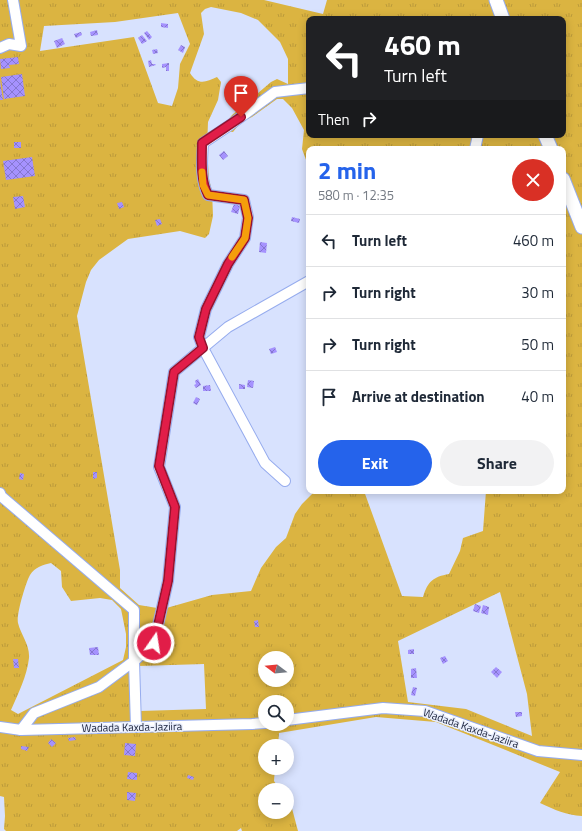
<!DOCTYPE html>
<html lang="en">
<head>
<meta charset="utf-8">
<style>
  :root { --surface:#fff; --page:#f2f2f3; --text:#1f2937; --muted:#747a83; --line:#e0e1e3; --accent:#2563eb }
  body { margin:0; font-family:"Titillium Web",sans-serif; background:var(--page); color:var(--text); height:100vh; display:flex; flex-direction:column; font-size:15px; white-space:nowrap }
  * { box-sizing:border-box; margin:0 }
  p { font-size:13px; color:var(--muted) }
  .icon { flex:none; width:22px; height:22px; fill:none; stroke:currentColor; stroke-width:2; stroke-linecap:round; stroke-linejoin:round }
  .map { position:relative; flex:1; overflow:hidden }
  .details { position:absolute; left:306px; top:146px; width:260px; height:348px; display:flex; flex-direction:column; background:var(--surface); border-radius:8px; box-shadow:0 2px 10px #0003 }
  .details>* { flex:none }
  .banner { position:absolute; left:306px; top:16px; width:260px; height:122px; border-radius:8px; box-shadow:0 2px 10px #0003; background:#202124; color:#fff; overflow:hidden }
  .needle { width:26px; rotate:286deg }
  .fabs { position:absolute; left:258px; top:651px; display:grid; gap:8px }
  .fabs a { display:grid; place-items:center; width:36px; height:36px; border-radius:50%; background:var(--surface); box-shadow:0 2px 10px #0003; font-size:20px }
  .pin { position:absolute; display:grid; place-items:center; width:34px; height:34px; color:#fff; margin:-41px -17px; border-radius:50% 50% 50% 0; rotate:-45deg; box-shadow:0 0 4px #0007 }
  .pin .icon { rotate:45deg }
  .me { position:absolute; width:44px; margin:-22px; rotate:13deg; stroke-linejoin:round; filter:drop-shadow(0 0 3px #0008) }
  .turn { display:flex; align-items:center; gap:14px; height:84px; padding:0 12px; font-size:18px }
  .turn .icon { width:52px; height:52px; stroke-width:2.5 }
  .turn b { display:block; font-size:28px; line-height:34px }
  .then { display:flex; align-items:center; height:38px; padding:0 12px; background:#0003; gap:8px; font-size:15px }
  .round { display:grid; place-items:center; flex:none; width:42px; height:42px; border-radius:21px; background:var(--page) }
  .head { display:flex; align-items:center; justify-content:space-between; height:68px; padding:0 12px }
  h1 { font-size:24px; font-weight:700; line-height:30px; color:var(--accent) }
  .cta { display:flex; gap:8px; margin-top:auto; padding:8px 12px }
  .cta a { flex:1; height:46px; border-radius:24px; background:var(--accent); color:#fff; font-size:16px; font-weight:700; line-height:46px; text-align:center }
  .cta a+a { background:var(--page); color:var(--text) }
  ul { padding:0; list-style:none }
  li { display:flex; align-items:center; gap:12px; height:52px; padding:0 12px; border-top:1px solid var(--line) }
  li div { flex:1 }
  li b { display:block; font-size:15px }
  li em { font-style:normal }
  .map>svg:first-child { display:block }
  .grass { fill:url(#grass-tufts); fill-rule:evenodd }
  .building { fill:url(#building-cross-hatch) }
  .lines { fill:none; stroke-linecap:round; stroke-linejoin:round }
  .minor-casing { stroke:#96acee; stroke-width:12 }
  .major-casing { stroke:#96acee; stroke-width:15 }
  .minor { stroke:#fff; stroke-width:10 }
  .major { stroke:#fff; stroke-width:13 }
  .route-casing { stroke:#92132f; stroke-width:10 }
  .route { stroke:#e11d48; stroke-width:7 }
  .slow { stroke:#f59e0b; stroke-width:7 }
  .labels { text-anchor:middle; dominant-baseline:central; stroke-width:3; stroke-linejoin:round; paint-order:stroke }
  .street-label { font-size:11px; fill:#171f38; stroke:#ebf0fe }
</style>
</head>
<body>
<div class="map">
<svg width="582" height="831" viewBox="0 0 582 831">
  <defs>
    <pattern id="grass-tufts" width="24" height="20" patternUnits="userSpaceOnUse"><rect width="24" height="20" fill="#dbb441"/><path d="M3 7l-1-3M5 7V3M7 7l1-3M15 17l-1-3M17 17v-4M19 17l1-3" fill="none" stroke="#bb9a3a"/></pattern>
    <pattern id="building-cross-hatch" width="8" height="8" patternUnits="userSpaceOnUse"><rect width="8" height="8" fill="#a592fe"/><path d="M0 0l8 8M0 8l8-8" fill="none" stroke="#8577cf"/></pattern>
  </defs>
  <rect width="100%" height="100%" fill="#d8e2fe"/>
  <path class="grass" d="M0,0H264L323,14L327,0H582V816C566,815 555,810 540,803L560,772L436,722L376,717L279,733L278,746H265V768H275L274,781L280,790H265V812H287V798L290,801L298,831H242L241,828L237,831H6L4,829L5,816L4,797L0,796ZM211,7L241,13L258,20L280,42L288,59V84L277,79L271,82L232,115L224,125L223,131L233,132L241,122L252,117L277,99H283L292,108L304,130L302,149L309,168V149H563V491H486L483,531L463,538L460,551L449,574C433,577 428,581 423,597L402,596L364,491H315L302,504L295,514L286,538L276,547L261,568L251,591L212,595L163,609L139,605L120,588V570L77,316L86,282L91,270L99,260L128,239L180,231L205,238L209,234L213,216L212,191L209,179L207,148L208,122L218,100L221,82L217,77C206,82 198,86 190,73L204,34L201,13L205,9ZM178,13L190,44L180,64L178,88L172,106L158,103L134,37L40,51L44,26L115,22ZM309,19H563V135H309ZM51,563L61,571L62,587L71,601L100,598L112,600L121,609L126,634V647L123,660L18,714L11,710C18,694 27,676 29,658C30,645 21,635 18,623C16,615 26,582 30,575C35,567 43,565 51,563ZM500,592L527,694L532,736L466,709L408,702L398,641ZM265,658H287V680H265ZM204,664L206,709L140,711L139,666ZM265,702H287V724H265Z"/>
  <g class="building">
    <path d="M161,23L168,24V28L161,27Z"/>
    <path d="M97,30L98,35L91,36L90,32Z"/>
    <path d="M147,31L152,37L149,40L144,33Z"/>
    <path d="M81,32L82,35L76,38L74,34Z"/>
    <path d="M142,35L147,41L142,44L138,38Z"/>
    <path d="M62,38L65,44L57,48L54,41Z"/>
    <path d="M181,45L185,47L183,53L178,50Z"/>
    <path d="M157,49L158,53L153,54L152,50Z"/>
    <path d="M18,57L19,64L9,65L10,68L1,69L0,59Z"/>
    <path d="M151,60L152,64H155L156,65L149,67L148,61Z"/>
    <path d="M169,63V71H166V67L162,68V64Z"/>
    <path d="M22,74L25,96L4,99L1,77Z"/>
    <path d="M0,81L3,100H0Z"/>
    <rect x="14" y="142" width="7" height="6"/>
    <path d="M224,151L228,156L223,160L219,155Z"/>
    <path d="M32,157L35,176L6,180L3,161Z"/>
    <path d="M23,196L25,207L15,209L13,197Z"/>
    <path d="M122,202L124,207L119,209L117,203Z"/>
    <path d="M234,204L240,206L238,214L231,212Z"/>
    <path d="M292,217L300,219L299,223L291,221Z"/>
    <path d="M160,219L162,224L157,226L155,220Z"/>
    <path d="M260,242L267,243L266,253L259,252Z"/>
    <path d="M275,347L277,352L271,354L269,349Z"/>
    <path d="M198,379L201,385L196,388L194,385L196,384L195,381Z"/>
    <path d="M248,380L254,381L253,388L247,387Z"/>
    <path d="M239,384L245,385V389H239Z"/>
    <path d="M210,385L211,391H203V386Z"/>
    <path d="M196,397L200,399L197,405L193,403Z"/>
    <path d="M93,472H97V478L93,479Z"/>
    <path d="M20,473L24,474L23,480L19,479Z"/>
    <path d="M475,604L481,606L479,613L473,611Z"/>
    <path d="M483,605L489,607L488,615L481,613Z"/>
    <path d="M258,620L259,627H255L254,621Z"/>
    <path d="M98,647L99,655H90L89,648Z"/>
    <path d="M414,649V654H408V650Z"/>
    <path d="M445,656L448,661L443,664L440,658Z"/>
    <path d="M13,659H18L19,668H14Z"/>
    <path d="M496,667L502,672L497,678L491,672Z"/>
    <path d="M416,668L417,678H411V669Z"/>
    <path d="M413,687L417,688L415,696L411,695Z"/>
    <path d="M515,712H522V716L516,717Z"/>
    <path d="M75,737L76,740L69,741L68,738Z"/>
    <path d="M51,739L56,743L52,747L48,743Z"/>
    <path d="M125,743L136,744L135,756L124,755Z"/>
    <path d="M21,746L29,747L27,751L21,749Z"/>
    <path d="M128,772L137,773V780L127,779Z"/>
    <path d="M188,775L194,777L193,780L187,778Z"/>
    <path d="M127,792L136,793L135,801L127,800Z"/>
  </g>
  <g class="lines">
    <g class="minor-casing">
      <g id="minor">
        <path d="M0,48L9,44L21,46L13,0"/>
        <path d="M475,149L478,135"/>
        <path d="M285,481L265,463L203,348L199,337L206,309L228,264L245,238L248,217L244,200L208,195C200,179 202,161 203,143L230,125L275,92L309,88"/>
        <path d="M0,493L1,496L134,610V661L136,727"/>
        <path d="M287,720L383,708L425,711L538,751L582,755"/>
        <path d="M0,727L21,730L252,724L265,723"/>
        <path d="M21,730L34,713L99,687L134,661L154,643L168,581L175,507L159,467L174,372L228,327L309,281"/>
      </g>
    </g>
    <g class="major-casing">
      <g id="major">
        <path d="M496,0L503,19"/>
        <path d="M545,135L551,149"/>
        <path d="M563,179L582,227"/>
      </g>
    </g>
    <use href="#minor" class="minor"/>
    <use href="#major" class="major"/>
  </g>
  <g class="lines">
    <g class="route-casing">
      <path id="route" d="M154,643L168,581L175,507L159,466L174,372L203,348L199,337L206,309L228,264L245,238L248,218L244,200L208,195C200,179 202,161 202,143L241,117"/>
    </g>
    <use href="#route" class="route"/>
    <path class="slow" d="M202,172L203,185L208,195L244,200L248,218L245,238L232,257"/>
  </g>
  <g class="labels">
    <g class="street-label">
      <text transform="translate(132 727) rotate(-1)">Wadada Kaxda-Jaziira</text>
      <text transform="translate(471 728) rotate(19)">Wadada Kaxda-Jaziira</text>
    </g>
  </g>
</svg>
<div class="fabs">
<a><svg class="needle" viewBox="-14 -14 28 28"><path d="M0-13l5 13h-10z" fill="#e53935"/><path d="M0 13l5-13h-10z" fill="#747a83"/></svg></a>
<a><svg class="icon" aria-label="search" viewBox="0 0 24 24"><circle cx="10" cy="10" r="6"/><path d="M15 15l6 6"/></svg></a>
<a>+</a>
<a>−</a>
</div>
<div class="pin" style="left:241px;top:117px;background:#d93025"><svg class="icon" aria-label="arrive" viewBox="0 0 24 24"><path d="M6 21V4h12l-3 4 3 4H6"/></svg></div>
<svg class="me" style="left:154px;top:643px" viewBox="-20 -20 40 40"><circle r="17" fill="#e11d48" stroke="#fff" stroke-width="3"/><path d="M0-11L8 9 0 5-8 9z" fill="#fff"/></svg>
<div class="banner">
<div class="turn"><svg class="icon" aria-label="left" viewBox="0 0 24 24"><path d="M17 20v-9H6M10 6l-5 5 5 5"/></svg><div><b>460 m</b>Turn left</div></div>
<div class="then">Then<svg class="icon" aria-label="right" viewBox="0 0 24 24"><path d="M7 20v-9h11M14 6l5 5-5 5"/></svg></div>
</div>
<section class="details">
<div class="head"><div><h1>2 min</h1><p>580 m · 12:35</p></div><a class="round" style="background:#d93025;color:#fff"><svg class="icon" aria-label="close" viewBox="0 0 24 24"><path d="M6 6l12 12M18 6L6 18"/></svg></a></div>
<ul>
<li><svg class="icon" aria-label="left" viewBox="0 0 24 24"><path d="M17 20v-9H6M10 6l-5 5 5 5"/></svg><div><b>Turn left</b></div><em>460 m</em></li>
<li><svg class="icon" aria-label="right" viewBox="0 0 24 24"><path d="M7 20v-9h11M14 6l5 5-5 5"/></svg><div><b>Turn right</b></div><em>30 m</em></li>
<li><svg class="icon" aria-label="right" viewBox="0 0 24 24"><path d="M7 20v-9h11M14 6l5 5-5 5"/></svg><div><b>Turn right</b></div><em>50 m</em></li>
<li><svg class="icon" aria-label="arrive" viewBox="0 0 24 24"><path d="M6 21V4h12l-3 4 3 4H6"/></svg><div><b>Arrive at destination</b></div><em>40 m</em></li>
</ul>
<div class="cta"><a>Exit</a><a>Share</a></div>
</section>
</div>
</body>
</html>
